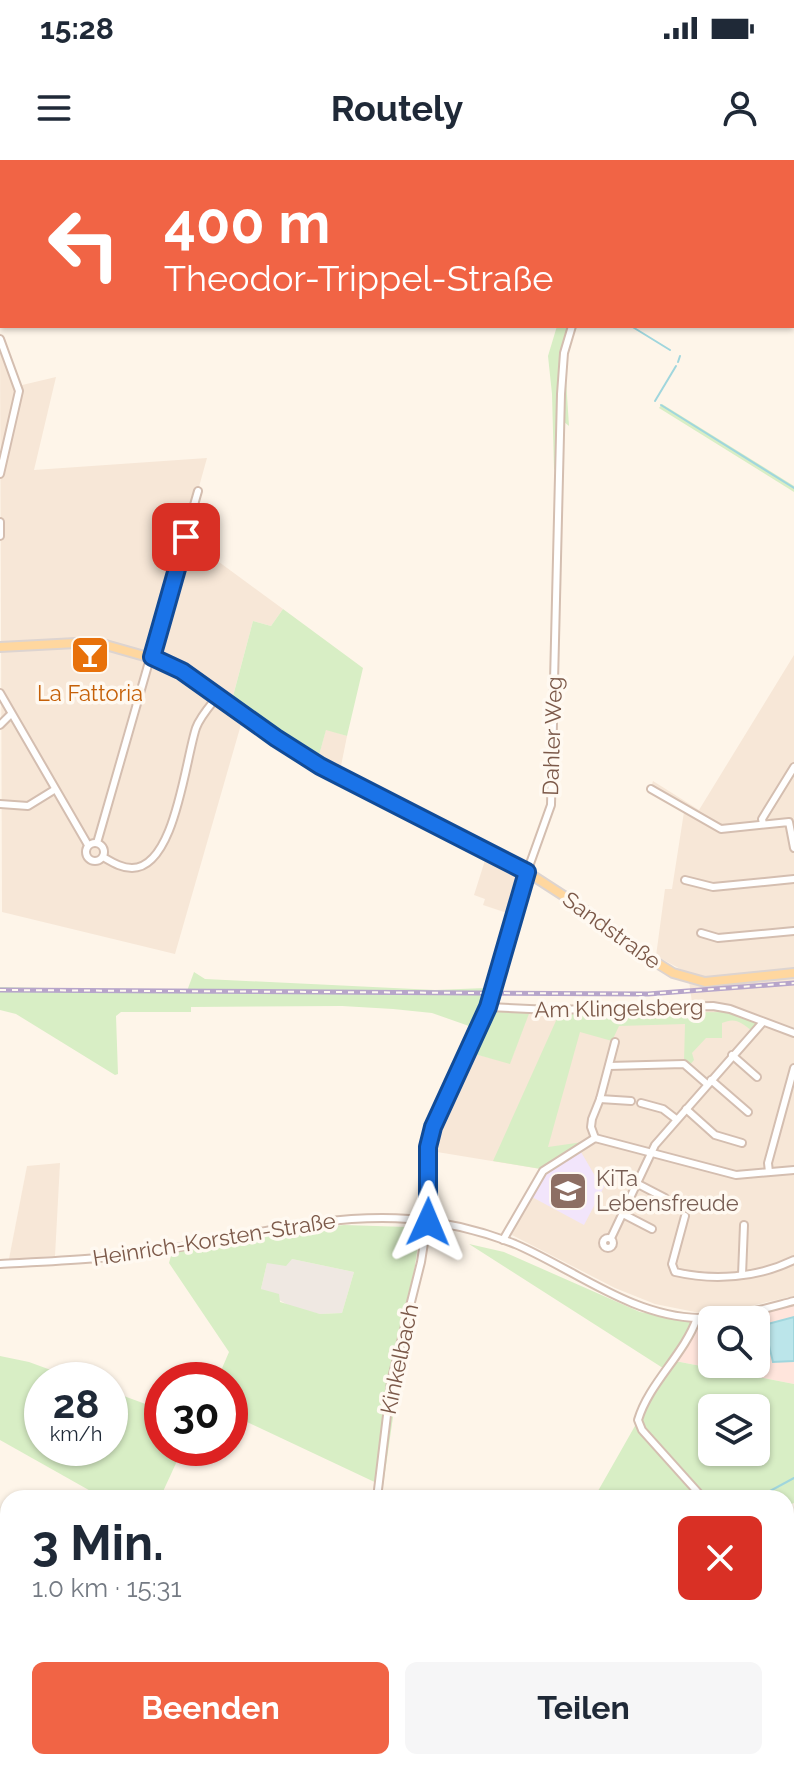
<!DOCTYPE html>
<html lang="de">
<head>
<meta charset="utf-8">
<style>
  :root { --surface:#fff; --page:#f6f6f7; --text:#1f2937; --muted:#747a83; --accent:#f16445 }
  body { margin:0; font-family:Raleway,sans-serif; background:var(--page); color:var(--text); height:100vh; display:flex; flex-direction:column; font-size:30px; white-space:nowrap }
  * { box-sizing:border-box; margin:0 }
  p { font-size:26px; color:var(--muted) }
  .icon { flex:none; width:44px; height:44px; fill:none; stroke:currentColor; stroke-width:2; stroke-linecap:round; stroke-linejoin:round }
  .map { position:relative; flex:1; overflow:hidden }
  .details { position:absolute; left:0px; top:1330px; width:794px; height:280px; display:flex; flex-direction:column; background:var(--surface); border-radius:24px 24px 0 0; box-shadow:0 2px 6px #0004 }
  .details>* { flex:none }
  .banner { position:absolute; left:0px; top:0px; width:794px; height:168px; box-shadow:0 2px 6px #0004; background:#f16445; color:#fff; overflow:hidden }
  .fabs { position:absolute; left:698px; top:1146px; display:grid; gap:16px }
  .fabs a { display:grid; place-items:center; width:72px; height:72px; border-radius:12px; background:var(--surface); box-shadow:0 2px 6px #0004; font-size:40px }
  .speed { position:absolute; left:24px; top:1202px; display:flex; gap:16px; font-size:40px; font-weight:700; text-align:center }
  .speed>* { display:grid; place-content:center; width:104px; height:104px; border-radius:50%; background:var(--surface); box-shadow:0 2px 6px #0004; line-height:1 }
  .speed small { font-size:20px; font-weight:400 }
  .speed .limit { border:12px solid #d22; background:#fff; color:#111 }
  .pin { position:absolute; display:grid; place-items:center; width:68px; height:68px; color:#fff; margin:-34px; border-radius:16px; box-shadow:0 4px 12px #0006 }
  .me { position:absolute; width:88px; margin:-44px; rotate:1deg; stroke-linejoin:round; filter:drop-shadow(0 0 6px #0008) }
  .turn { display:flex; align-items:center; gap:28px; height:168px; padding:0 32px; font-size:36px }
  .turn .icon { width:104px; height:104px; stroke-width:2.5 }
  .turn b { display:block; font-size:56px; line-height:68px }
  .round { display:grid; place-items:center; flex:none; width:84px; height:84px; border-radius:12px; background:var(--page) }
  .headline { display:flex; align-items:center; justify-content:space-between; height:136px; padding:0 32px }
  h1 { font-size:48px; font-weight:700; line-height:60px }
  .primary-button { display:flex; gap:16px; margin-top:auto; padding:16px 32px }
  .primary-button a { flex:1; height:92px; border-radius:12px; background:var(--accent); color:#fff; font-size:32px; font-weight:700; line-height:92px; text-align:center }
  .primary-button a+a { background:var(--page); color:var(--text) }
  .status { display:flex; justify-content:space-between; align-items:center; height:56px; padding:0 40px; background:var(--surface); direction:ltr }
  .status svg { height:22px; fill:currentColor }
  header { display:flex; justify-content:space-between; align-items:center; height:104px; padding:0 32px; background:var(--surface); font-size:36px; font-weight:700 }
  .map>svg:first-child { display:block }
  .residential { fill:#f7e7d7 }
  .commercial { fill:#ffe5dc }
  .industrial { fill:#efe8e2 }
  .education { fill:#f2e5fb }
  .green { fill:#d8eec5; fill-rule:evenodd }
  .water { fill:#bbe5ea; stroke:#a0d6dd; stroke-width:2 }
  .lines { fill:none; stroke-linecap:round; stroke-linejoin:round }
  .stream { stroke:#a0d6dd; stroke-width:2 }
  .river { stroke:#bbe5ea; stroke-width:11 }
  .minor-casing { stroke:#d4beb0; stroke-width:10 }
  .major-casing { stroke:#ddd4d0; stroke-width:12 }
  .minor { stroke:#fff; stroke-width:6 }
  .major { stroke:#ffd79f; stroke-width:8 }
  .rail-casing { stroke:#b7a5ca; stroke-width:5 }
  .rail { stroke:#fff9f1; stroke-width:2; stroke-dasharray:6; stroke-linecap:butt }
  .route-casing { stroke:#114b97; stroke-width:20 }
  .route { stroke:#1a73e8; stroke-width:14 }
  .labels { text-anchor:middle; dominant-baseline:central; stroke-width:7; stroke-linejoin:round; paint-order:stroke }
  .food-label { font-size:22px; fill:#c56008; stroke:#fff9f1 }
  .street-label { font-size:22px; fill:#7c5949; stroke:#fff9f1 }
  .education-label { font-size:22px; fill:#785e54; stroke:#fff9f1; text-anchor:start }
</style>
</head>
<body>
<div class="status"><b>15:28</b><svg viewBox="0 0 49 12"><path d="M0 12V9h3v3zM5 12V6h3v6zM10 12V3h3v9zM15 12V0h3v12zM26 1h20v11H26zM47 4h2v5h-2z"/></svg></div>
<header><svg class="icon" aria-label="menu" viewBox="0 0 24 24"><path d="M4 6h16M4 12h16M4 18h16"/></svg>Routely<svg class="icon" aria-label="person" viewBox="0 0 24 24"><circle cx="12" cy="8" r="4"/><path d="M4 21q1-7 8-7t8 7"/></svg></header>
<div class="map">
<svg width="794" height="1610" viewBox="0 0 794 1610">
  <rect width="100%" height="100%" fill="#fef5e9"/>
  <g class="residential">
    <path d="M0,173L18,226L56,217L34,310L207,298L185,377L283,449L271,466L253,461L229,551L242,561L175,794L2,752Z"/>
    <path d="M794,495V1136L720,1153H700L655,1144L615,1128L512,1075V1068L545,1014L541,1009L431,991L436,968L471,893L510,903L531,846L692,843L688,813L656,796L665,729H672L684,652L650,631L653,621L699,650Z"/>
    <path d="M326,569L347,576L340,611L318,599Z"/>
    <path d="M487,694L523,713L510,754L483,745L485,739L474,735Z"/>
    <path d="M60,1003L55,1096L9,1099L27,1006Z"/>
    <path d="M151,1602H429L425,1610H147Z"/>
  </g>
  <path class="commercial" d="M794,1145V1224L675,1201L700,1162L712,1161V1204H756V1160H718Z"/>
  <path class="industrial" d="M292,1099L354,1112L342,1153L320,1154L291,1147L261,1129L267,1103Z"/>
  <path class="education" d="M581,992L598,1021L605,1025L584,1065L532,1037L546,1014Z"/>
  <g class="green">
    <path d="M557,166H575L565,205L569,266L563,261L561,313L554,309L552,234L548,196Z"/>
    <path d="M662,244L794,326V332L659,248Z"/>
    <path d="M283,449L363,508L347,576L326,570L318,599L232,540L253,461L271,466Z"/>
    <path d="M194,812L205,819L435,830L486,828L485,847L475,865L469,866L432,853L393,849L342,846L191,847V852H121L116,856L118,914L115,915L16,854L0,850V827L187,831Z"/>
    <path d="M488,851H530L510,904L471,893Z"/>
    <path d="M726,852L758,863L752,871C741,862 735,857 722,863V878H706L692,893L694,900L689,906L684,902L685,864L619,866L612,881L580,872L548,987L583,982L541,1009L493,1001L559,854Z"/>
    <path d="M344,1065L407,1067L413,1070L418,1085L383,1326L230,1254V1220H217L229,1192L169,1103L172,1092L260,1074ZM292,1099L354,1112L342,1153L320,1154L280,1142L279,1134L261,1129L267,1103L286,1106Z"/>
    <path d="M469,1084L504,1092L640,1152L698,1162L666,1210Z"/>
    <path d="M0,1196L29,1202L78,1220H42V1288H110V1231L162,1250V1288H183L160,1338H103L0,1280Z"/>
    <path d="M675,1201L794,1224V1343L786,1346V1338H594L652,1236ZM712,1248H756V1292H712Z"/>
    <path d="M794,1379V1610H599L606,1602H786V1388Z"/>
    <path d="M436,1602H553L545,1610H431Z"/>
  </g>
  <path class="water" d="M794,1157V1201L773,1202L764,1165Z"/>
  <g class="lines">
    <g class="stream">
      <path d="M445,0L448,2"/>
      <path d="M25,2L26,0"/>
      <path d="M631,166L670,190"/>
      <path d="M678,202L680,196"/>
      <path d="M655,241L676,206"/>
      <path d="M661,245L794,328"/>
      <path d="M765,1338L770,1331L794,1318"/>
      <path d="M786,1420L794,1411"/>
      <path d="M791,1435L794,1438"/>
      <path d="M786,1446L794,1455"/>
      <path d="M786,1584L794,1577"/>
      <path d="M424,1610L429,1602"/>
      <path d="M519,1610L527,1602"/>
      <path d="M759,1610L767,1602"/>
    </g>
    <g class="river">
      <path d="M786,1440L794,1431"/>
      <path d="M627,1610L634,1602"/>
    </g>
    <g class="minor-casing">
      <g id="minor">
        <path d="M455,0L457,2"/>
        <path d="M29,2L30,0"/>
        <path d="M0,57H2"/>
        <path d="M0,76L2,72"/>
        <path d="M0,179L19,231L0,314"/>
        <path d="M0,362V376"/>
        <path d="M0,533L88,685"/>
        <path d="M0,565L10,555"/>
        <path d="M651,629L721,669L789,662L794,688"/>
        <path d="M0,644L28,646L54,630"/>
        <path d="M763,664L762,659L794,607"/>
        <circle cx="95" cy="692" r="9"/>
        <path d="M97,683L198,331"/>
        <path d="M103,697C112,702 121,708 132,708C175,708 185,601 196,568C200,557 209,547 217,537"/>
        <path d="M685,720L713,727L794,719"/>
        <path d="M701,773L718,778L794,771"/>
        <path d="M488,847L551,850L713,846L730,849L794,873"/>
        <path d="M732,895L757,917"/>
        <path d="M609,906L684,904L707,924"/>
        <path d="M711,920L748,952"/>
        <path d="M600,939L631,941"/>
        <path d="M641,943L663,949L676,959"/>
        <path d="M686,949L715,975L742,983"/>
        <path d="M595,978L591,967L592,959L600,939L615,882"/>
        <path d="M769,1012L768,1003L794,908"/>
        <path d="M638,1024L665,1038"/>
        <path d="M623,1054L652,1069"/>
        <path d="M685,1056L672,1104L675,1112C714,1121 757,1118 794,1100"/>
        <path d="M611,1078L655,985L763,862"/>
        <circle cx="608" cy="1083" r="5"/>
        <path d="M503,1080L543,1011L595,978L736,1015L794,1010"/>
        <path d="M0,1104C55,1101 109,1099 163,1090C245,1077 325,1053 409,1059C444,1062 482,1071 515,1084C574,1109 632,1157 699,1158C731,1159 763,1149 794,1141"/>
        <path d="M742,1115L744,1065"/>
        <path d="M697,1158C684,1195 649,1223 638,1260L642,1270L703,1338"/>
        <path d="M377,1338L391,1222L421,1102L426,1070L428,987L433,967L488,847L527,712L551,645L561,234L564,193L572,166"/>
        <path d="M210,1610L213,1602"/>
        <path d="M338,1610L340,1602"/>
      </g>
    </g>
    <g class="major-casing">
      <path id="major" d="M0,487L95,482L169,503L320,606L527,712L578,745L633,788L673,813L705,822L794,813"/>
    </g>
    <use href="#minor" class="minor"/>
    <use href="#major" class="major"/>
    <g class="rail-casing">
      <path id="rail" d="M0,830L648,834L794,823"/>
    </g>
    <use href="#rail" class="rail"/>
  </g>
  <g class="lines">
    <g class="route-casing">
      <path id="route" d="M186,377L152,497L182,511L276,578L320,606L527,712L488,847L433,967L428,987V1062"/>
    </g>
    <use href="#route" class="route"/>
  </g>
  <defs>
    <g id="bar-square" transform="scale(2)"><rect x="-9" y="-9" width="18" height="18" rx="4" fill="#e8710a" stroke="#fff9f1"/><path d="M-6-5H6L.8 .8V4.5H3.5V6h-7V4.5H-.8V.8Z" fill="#fff"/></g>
    <g id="school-square" transform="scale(2)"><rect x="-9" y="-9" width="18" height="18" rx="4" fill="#8d6e63" stroke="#fff9f1"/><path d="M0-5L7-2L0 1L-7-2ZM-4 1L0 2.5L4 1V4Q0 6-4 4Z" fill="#fff"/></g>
  </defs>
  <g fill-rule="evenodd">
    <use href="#bar-square" x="90" y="495"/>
    <use href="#school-square" x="568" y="1031"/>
  </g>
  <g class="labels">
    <g class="food-label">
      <text x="90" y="533">La Fattoria</text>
    </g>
    <g class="street-label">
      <text transform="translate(552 576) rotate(-88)">Dahler Weg</text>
      <text transform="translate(612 770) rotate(36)">Sandstraße</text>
      <text transform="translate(619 848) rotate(-1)">Am Klingelsberg</text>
      <text transform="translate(214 1079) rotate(-9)">Heinrich-Korsten-Straße</text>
      <text transform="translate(399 1199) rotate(-78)">Kinkelbach</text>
    </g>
    <g class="education-label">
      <text x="596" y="1018">KiTa<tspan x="596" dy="25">Lebensfreude</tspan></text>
    </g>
  </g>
</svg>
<div class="fabs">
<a><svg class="icon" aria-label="search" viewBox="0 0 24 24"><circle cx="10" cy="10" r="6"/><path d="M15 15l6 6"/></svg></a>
<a><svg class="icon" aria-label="layers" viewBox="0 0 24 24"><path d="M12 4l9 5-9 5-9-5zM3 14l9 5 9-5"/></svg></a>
</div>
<div class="speed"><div>28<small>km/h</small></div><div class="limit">30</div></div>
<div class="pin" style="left:186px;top:377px;background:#d93025"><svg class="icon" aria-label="arrive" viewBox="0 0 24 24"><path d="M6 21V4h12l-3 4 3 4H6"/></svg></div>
<svg class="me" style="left:428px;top:1062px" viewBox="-20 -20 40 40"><path d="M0-17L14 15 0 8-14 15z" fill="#1a73e8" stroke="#fff" stroke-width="4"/></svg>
<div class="banner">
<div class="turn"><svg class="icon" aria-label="left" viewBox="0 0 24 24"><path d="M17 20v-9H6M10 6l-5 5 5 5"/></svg><div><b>400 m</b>Theodor-Trippel-Straße</div></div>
</div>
<section class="details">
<div class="headline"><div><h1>3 Min.</h1><p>1.0 km · 15:31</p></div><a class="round" style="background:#d93025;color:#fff"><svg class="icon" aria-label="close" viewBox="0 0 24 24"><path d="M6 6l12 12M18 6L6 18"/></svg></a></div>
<div class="primary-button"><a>Beenden</a><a>Teilen</a></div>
</section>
</div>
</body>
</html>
